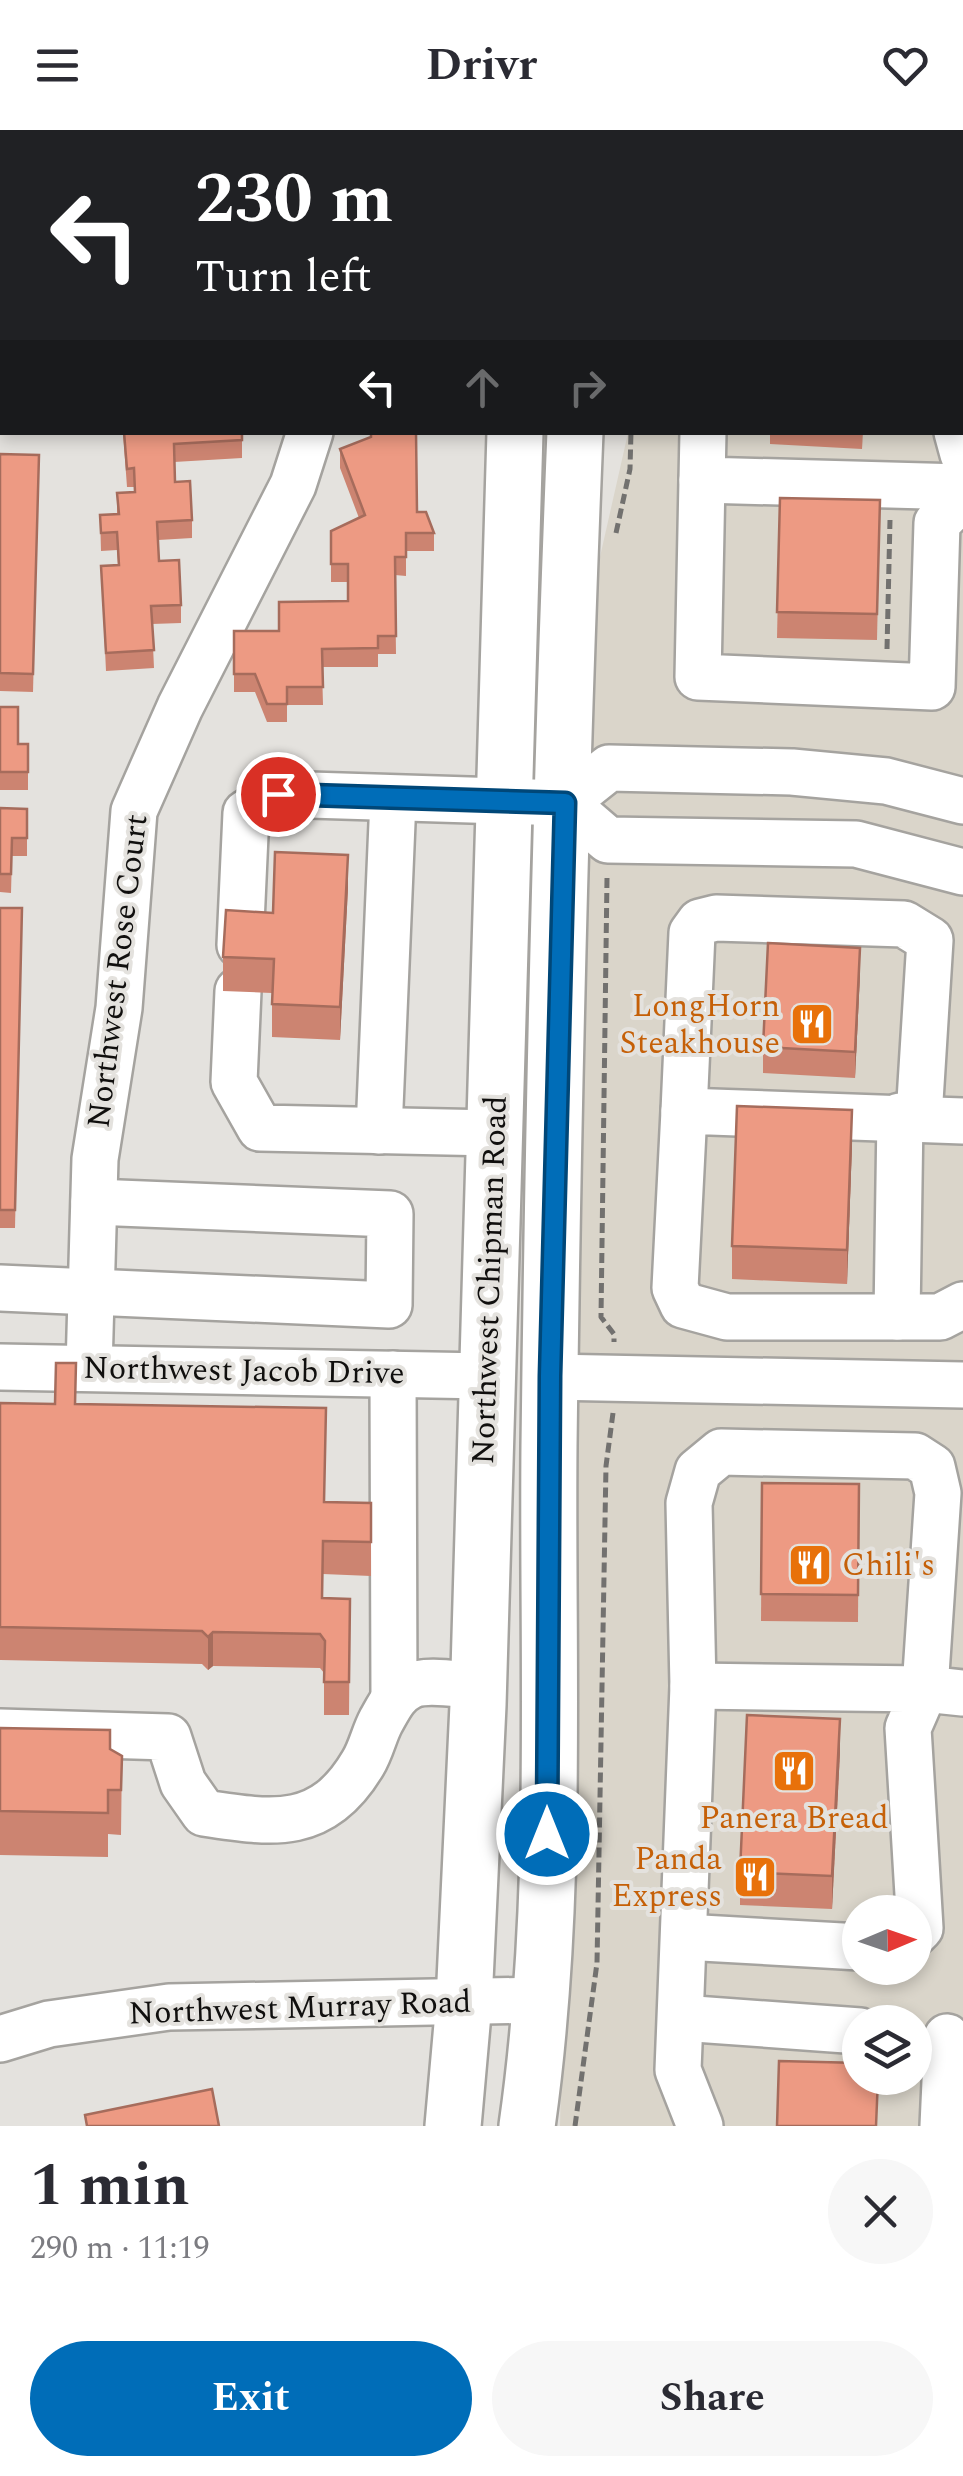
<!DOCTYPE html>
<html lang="en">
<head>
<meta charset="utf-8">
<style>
  :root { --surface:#fff; --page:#f7f7f7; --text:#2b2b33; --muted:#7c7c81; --accent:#006db8 }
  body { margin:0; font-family:Spectral,serif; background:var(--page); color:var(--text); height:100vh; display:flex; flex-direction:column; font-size:38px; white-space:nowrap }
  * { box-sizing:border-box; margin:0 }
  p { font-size:32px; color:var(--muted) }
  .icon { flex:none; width:55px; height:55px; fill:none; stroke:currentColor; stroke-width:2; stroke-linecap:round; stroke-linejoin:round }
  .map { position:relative; height:1996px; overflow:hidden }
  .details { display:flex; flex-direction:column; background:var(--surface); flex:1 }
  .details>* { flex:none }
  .top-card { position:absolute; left:0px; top:0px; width:965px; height:305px; box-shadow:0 5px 15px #0003; background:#202124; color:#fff; overflow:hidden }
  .needle { width:65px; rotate:88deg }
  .tools { position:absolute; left:842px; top:1765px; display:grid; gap:20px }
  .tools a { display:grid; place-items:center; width:90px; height:90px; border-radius:50%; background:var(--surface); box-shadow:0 5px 15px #0003; font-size:50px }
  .pin { position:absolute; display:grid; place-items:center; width:85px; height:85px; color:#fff; margin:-42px; border:5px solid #fff; border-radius:50%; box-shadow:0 2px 10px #0007 }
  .me { position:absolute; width:110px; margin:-55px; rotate:0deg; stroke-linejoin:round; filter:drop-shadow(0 0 8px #0008) }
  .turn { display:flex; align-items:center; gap:35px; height:210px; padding:0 30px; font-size:45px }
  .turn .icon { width:130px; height:130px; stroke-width:2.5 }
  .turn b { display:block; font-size:70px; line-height:85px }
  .lanes { display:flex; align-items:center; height:95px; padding:0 30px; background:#0003; justify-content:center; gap:50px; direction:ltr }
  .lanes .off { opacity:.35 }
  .round { display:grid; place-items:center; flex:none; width:105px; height:105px; border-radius:52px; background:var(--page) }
  .overview { display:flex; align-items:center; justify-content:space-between; height:170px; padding:0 30px }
  h1 { font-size:60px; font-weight:700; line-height:75px }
  .primary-button { display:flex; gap:20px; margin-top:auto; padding:20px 30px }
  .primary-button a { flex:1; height:115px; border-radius:60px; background:var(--accent); color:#fff; font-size:40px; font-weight:700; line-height:115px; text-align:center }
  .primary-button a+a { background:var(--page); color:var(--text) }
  header { display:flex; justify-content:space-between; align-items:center; height:130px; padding:0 30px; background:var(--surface); font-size:45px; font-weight:700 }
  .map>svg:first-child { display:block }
  .built { fill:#dad5ca; fill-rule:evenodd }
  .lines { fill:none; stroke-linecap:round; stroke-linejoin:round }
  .minor-casing { stroke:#a5a39f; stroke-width:50 }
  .major-casing { stroke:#a5a39f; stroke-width:60 }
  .path { stroke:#72716f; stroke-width:5; stroke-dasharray:10 5; stroke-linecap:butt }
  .minor { stroke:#fff; stroke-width:45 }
  .major { stroke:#fff; stroke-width:55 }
  .wall { fill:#cc8471 }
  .shaded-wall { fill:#a66c5c }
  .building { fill:#ed9a83; stroke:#a66c5c; stroke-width:2.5 }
  .route-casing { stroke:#004778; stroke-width:25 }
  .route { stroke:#006db8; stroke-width:18 }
  .labels { text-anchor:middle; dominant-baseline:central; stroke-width:8; stroke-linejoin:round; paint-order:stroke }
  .street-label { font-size:32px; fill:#100f0e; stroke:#e4e2de }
  .food-label { font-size:32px; fill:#c56008; stroke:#e4e2de; text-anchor:end }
</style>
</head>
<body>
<header><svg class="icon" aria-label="menu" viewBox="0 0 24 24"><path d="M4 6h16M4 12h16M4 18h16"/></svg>Drivr<svg class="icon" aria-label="heart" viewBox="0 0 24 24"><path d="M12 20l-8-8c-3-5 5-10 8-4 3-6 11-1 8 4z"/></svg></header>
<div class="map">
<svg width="963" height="1996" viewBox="0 0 963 1996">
  <rect width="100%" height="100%" fill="#e4e2de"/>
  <path class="built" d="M609,0H963V1996H560L595,449L628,303L962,302V2ZM860,1782H915V1838H860ZM860,1892H915V1948H860Z"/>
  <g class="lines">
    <g class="minor-casing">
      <g id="minor">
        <path d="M303,0L304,2"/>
        <path d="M962,65H963"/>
        <path d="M703,302L702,350L963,357"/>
        <path d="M957,302L963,324"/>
        <path d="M702,350L698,547L932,557L937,393L963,367"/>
        <path d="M565,673L608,710L856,714L963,742"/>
        <path d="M240,815L246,683L278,664L565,673L609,638L792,642L886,651L963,671"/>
        <path d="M238,861L234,952L260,998L494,1003"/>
        <path d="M684,981L692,803L700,792L716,788L904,794L930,810L919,987"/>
        <path d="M963,991L684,981L675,1158L683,1175L727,1187H940L963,1175"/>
        <path d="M379,1001L393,669"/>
        <path d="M0,1158L389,1175L390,1084L94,1072"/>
        <path d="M897,1187L900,986"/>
        <path d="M0,1237L487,1246"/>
        <path d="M89,1238L95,1029L119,878L134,681L180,577L293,355L310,302"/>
        <path d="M393,1244L394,1568"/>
        <path d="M550,1247L963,1255"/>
        <path d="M693,1556L925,1559L908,1598L920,1798L915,1803"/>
        <path d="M0,1602L168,1607L183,1653L204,1683C275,1694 323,1701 363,1633C371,1620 374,1604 381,1591C389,1577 395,1563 410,1556C428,1548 458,1555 478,1556"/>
        <path d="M684,1807L860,1817"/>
        <path d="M681,1888L860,1901"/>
        <path d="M0,1909L49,1894L169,1877L543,1870"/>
        <path d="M700,1996L678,1940L693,1556L689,1373L698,1341L721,1322L915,1326L932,1337L938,1363L925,1559L963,1563"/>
        <path d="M943,1996L947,1907"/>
      </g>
    </g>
    <g class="major-casing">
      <g id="major">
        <path d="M556,0V2"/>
        <path d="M453,1996L464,1872L478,1575L515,302"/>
        <path d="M527,1996C559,1772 547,1542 549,1316C553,978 561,640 575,302"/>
      </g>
    </g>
    <g class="path">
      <path d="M616,0L617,2"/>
      <path d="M616,403L630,339L631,302"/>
      <path d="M887,519L890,390"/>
      <path d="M607,748L601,1187L614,1204V1212"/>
      <path d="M575,1996L597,1833L606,1336L613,1283"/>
    </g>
    <use href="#minor" class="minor"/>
    <use href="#major" class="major"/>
  </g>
  <g class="wall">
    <path d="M0,0L2,2V144H0Z"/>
    <path d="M351,0H434L435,2H351Z"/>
    <path d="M123,302H242V328L174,332L175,352L192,390V408L158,410L159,431L181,475V493L152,494L154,538L106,541L101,436L118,435L117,420L101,421L100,385L117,384V363L134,362V357H127Z"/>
    <path d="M770,302H863L862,319L770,314Z"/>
    <path d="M340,319L417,382L434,403V421H406V446L395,445L396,524H378V537H322L323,575H287V592H267L255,562H234V501H279L348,471V452H331V401L359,388L340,338Z"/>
    <path d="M0,324L39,325L33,562L0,561Z"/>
    <path d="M780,368L880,370L877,510L777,508Z"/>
    <path d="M0,577L18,614H28V660H0Z"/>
    <path d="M0,678L27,679V726H12L11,763L0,762Z"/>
    <path d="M348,758L340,910L272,907V863L223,861V827L273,783Z"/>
    <path d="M0,778H22L15,1098H0Z"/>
    <path d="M860,844L855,948L763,943V917Z"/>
    <path d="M852,1013L847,1154L732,1149V1116Z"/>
    <path d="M0,1273L76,1274L325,1372L371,1373V1446L323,1444V1468L350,1469L349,1585H324V1543L320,1538L213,1536L208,1540L202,1534L0,1530Z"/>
    <path d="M762,1353L859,1354L858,1492L761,1491Z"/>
    <path d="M0,1598L110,1619L122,1626L121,1705L108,1704V1727L0,1725Z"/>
    <path d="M840,1622L832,1779L740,1775V1742Z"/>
  </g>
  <g class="shaded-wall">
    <path d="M348,725V758L340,910V877Z"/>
    <path d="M860,818V844L855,948V922Z"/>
    <path d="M852,980V1013L847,1154V1120Z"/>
    <path d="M213,1502V1536L208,1540V1507Z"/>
    <path d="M840,1589V1622L832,1779V1746Z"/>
  </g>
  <g class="building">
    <path d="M0,0H49V2H2V126H0Z"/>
    <rect x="135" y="0" width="116" height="2"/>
    <path d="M378,0H434L435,2H379Z"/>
    <path d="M124,302H242V310L174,314L175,352L190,351L192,390L157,392L159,431L179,430L181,475L151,476L154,520L106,523L101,436L119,435L117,402L101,403L100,385L119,384L117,363L135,362L134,338L127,339Z"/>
    <path d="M371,302H416L417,382H426L434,403H406V427H395L396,506H378V518L322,519L323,557H287V574H267L255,544H234V501H279V472L348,471V434H331V401L365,385L340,319L371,307Z"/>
    <path d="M0,324L39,325L33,544L0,543Z"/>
    <path d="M780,368L880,370L877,484L777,482Z"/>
    <path d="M0,577H18V614H28V642H0Z"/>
    <path d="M0,678L27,679V708H12L11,744H0Z"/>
    <path d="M275,722L348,725L340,877L272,874L274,829L223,827L226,780L273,783Z"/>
    <path d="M0,778H22L15,1080H0Z"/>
    <path d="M768,813L860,818L855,922L763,917Z"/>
    <path d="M737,976L852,980L847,1120L732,1116Z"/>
    <path d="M56,1233H76L75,1274L326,1278L324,1372L371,1373V1412L323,1411L322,1468L350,1469L349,1552H324L325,1511L320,1504L213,1502L208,1507L202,1501L0,1497V1273L55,1274Z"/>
    <path d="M762,1353L859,1354L858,1465L761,1464Z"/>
    <path d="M747,1585L840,1589L832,1746L740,1742Z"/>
    <path d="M0,1598L110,1600V1619L122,1626L121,1660H108V1683L0,1681Z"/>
    <path d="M779,1931L860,1933V1948H878L876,1996H777Z"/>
    <path d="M212,1959L219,1996H87L85,1985Z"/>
  </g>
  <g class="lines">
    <g class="route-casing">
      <path id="route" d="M278,664L565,673L550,1246L547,1704"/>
    </g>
    <use href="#route" class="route"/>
  </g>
  <defs>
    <g id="restaurant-square" transform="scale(2.25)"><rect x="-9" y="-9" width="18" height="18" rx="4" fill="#e8710a" stroke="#e4e2de"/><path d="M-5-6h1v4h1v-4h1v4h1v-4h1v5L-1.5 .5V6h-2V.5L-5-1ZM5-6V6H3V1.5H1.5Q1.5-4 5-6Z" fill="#fff"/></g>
  </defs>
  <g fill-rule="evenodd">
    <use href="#restaurant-square" x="812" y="894"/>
    <use href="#restaurant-square" x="810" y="1435"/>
    <use href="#restaurant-square" x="794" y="1641"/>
    <use href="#restaurant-square" x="755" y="1747"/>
  </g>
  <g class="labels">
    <g class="street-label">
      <text transform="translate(118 841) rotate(-83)">Northwest Rose Court</text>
      <text transform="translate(490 1150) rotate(-88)">Northwest Chipman Road</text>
      <text transform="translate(244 1241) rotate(1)">Northwest Jacob Drive</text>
      <text transform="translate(300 1878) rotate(-2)">Northwest Murray Road</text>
    </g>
    <g class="food-label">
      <text x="780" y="876">LongHorn<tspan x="780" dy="37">Steakhouse</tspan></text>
      <text x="842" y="1435" text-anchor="start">Chili's</text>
      <text x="794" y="1688" text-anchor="middle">Panera Bread</text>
      <text x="722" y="1729">Panda<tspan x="722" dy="37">Express</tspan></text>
    </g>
  </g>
</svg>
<div class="tools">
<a><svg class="needle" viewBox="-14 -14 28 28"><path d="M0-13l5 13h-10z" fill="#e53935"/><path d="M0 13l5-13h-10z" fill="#7c7c81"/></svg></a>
<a><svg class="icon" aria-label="layers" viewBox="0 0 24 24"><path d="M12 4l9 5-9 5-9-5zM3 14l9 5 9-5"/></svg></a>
</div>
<div class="pin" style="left:278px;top:664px;background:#d93025"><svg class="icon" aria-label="arrive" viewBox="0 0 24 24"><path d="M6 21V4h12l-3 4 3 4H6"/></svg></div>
<svg class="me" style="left:547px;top:1704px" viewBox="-20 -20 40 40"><circle r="17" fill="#006db8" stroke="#fff" stroke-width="3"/><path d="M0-11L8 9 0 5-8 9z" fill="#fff"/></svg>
<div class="top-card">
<div class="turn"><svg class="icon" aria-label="left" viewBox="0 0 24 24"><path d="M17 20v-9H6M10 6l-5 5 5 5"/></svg><div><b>230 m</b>Turn left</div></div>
<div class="lanes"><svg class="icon" aria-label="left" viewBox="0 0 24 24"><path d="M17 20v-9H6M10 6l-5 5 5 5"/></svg><svg class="icon off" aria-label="ahead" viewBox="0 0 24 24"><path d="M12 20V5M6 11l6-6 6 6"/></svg><svg class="icon off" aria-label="right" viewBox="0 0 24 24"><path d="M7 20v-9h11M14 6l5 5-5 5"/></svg></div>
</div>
</div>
<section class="details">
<div class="overview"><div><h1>1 min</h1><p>290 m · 11:19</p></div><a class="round"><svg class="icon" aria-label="close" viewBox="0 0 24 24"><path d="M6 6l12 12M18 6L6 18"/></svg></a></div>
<div class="primary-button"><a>Exit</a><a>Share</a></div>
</section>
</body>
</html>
